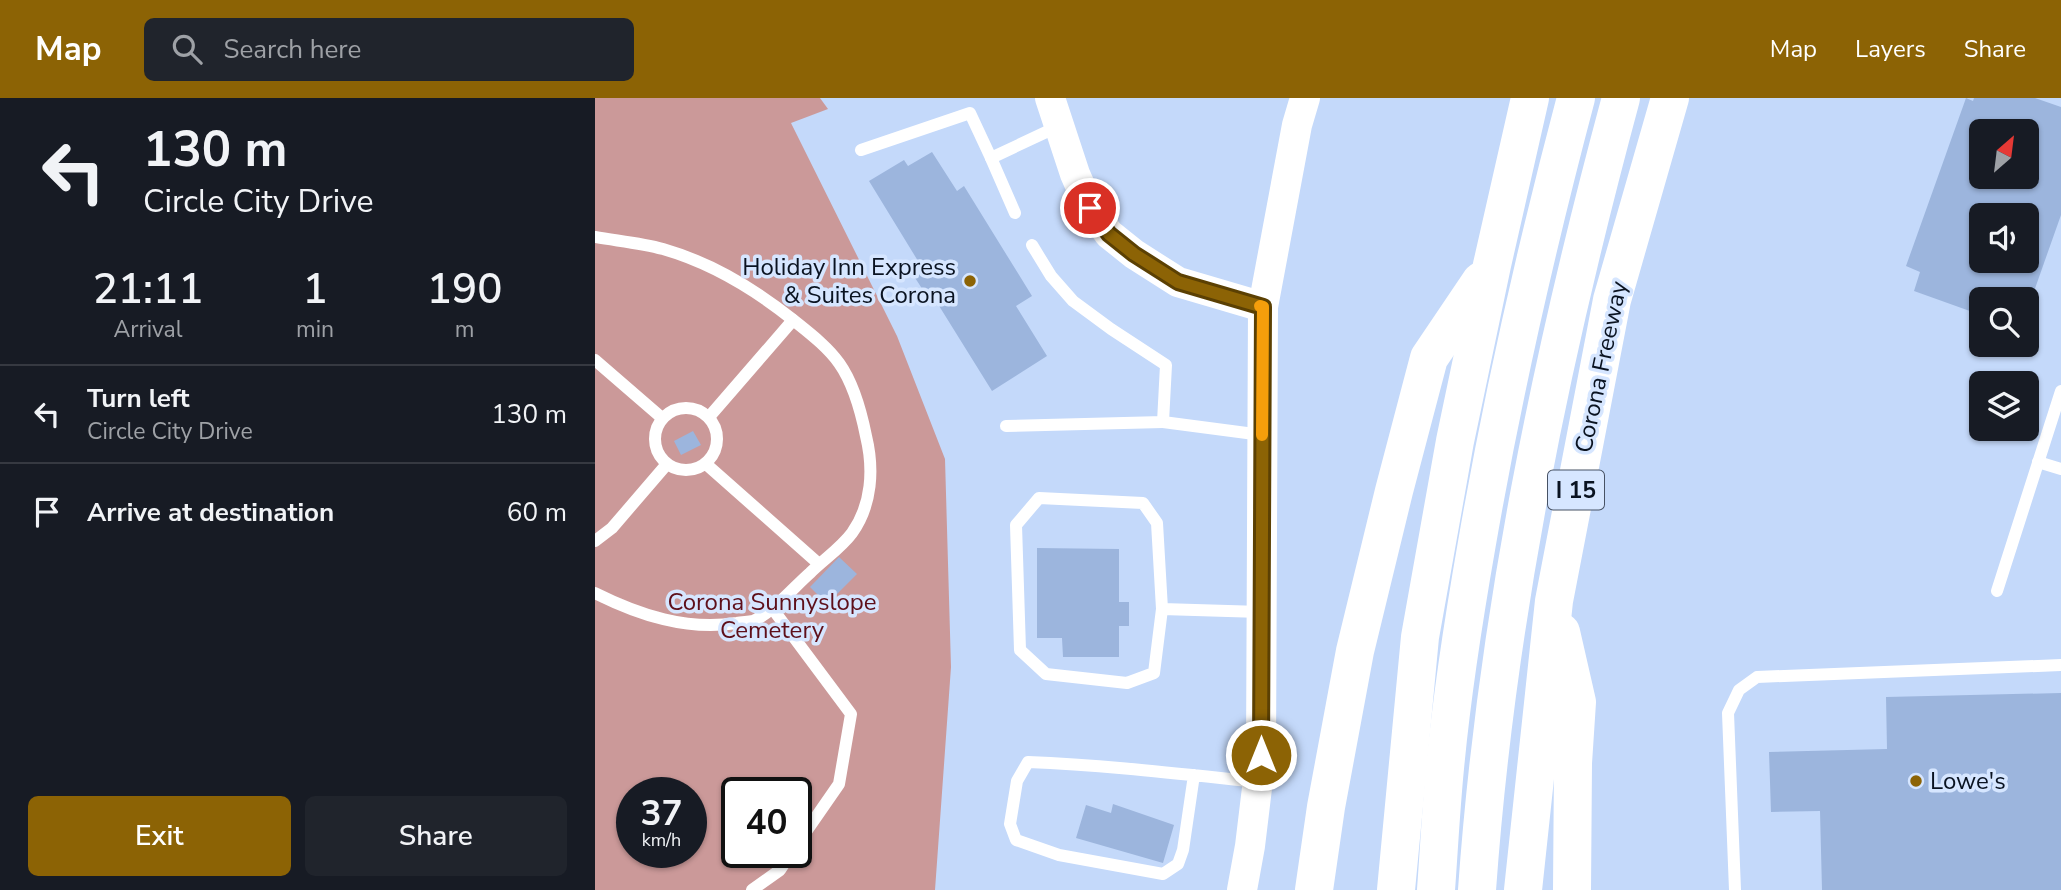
<!DOCTYPE html>
<html lang="en">
<head>
<meta charset="utf-8">
<style>
  :root { --surface:#171b24; --page:#20242c; --text:#f1f3f6; --muted:#9ea1a6; --line:#363941; --accent:#8c6305 }
  body { margin:0; font-family:"Nunito Sans",sans-serif; background:var(--page); color:var(--text); height:100vh; display:flex; flex-direction:column; font-size:26px; white-space:nowrap }
  * { box-sizing:border-box; margin:0 }
  p { font-size:23px; color:var(--muted) }
  .icon { flex:none; width:38px; height:38px; fill:none; stroke:currentColor; stroke-width:2; stroke-linecap:round; stroke-linejoin:round }
  .map { position:relative; flex:1; overflow:hidden }
  .sheet { display:flex; flex-direction:column; background:var(--surface); width:595px }
  .sheet>* { flex:none }
  .top-card { background:#171b24; color:var(--text); overflow:hidden }
  .needle { width:46px; rotate:28deg }
  .controls { position:absolute; left:1374px; top:21px; display:grid; gap:14px }
  .controls a { display:grid; place-items:center; width:70px; height:70px; border-radius:10px; background:var(--surface); box-shadow:0 2px 5px #0004; font-size:35px }
  .speed { position:absolute; left:21px; top:679px; display:flex; gap:14px; font-size:35px; font-weight:700; text-align:center }
  .speed>* { display:grid; place-content:center; width:91px; height:91px; border-radius:50%; background:var(--surface); box-shadow:0 2px 5px #0004; line-height:1 }
  .speed small { font-size:18px; font-weight:400 }
  .speed .limit { border:4px solid #111; border-radius:10px; background:#fff; color:#111 }
  .pin { position:absolute; display:grid; place-items:center; width:60px; height:60px; color:#fff; margin:-30px; border:4px solid #fff; border-radius:50%; box-shadow:0 2px 7px #0007 }
  .me { position:absolute; width:77px; margin:-38px; rotate:0deg; stroke-linejoin:round; filter:drop-shadow(0 0 5px #0008) }
  .turn { display:flex; align-items:center; gap:24px; height:147px; padding:0 28px; font-size:32px }
  .turn .icon { width:91px; height:91px; stroke-width:2.5 }
  .turn b { display:block; font-size:49px; line-height:60px }
  .eta { display:flex; justify-content:space-evenly; align-items:center; height:119px; text-align:center }
  .eta b { font-size:42px; font-weight:600; line-height:49px }
  .cta { display:flex; gap:14px; margin-top:auto; padding:14px 28px }
  .cta a { flex:1; height:80px; border-radius:10px; background:var(--accent); color:#fff; font-size:28px; font-weight:600; line-height:80px; text-align:center }
  .cta a+a { background:var(--page); color:var(--text) }
  ul { padding:0; list-style:none }
  li { display:flex; align-items:center; gap:21px; height:98px; padding:0 28px; border-top:2px solid var(--line) }
  li div { flex:1 }
  li b { display:block; font-size:26px }
  li em { font-style:normal }
  header { display:flex; align-items:center; gap:42px; box-sizing:border-box; height:98px; padding:0 35px; background:var(--accent); color:#fff }
  header strong { font-size:33px }
  nav { display:flex; gap:38px; margin-inline-start:auto; font-size:24px }
  .search { width:490px; height:63px; background:var(--page); display:flex; align-items:center; gap:18px; box-sizing:border-box; padding:0 24px; border-radius:10px; color:var(--muted); font-size:26px }
  main { display:flex; flex:1; min-height:0 }
  .map>svg:first-child { display:block }
  .green { fill:#cb9999; fill-rule:evenodd }
  .building { fill:#9cb5dd; fill-rule:evenodd }
  .lines { fill:none; stroke-linecap:round; stroke-linejoin:round }
  .service { stroke:#fff; stroke-width:12 }
  .tertiary { stroke:#fff; stroke-width:30 }
  .motorway { stroke:#fff; stroke-width:38 }
  .route-casing { stroke:#5b4003; stroke-width:18 }
  .route { stroke:#8c6305; stroke-width:12 }
  .slow { stroke:#f59e0b; stroke-width:12 }
  .poi-dot { fill:#8c6305; stroke:#d6e6ff; stroke-width:2.5 }
  .labels { text-anchor:middle; dominant-baseline:central; stroke-width:7; stroke-linejoin:round; paint-order:stroke }
  .shield { fill:#d6e6ff; stroke:#475264; stroke-width:2 }
  .shield-label { font-size:23px; font-weight:bold; fill:#0a1321 }
  .poi-label { font-size:24px; fill:#0a1321; stroke:#d6e6ff; text-anchor:end }
  .street-label { font-size:24px; fill:#0a1321; stroke:#d6e6ff }
  .park-label { font-size:24px; fill:#5e0f1a; stroke:#d6e6ff }
</style>
</head>
<body>
<header>
<strong>Map</strong>
<div class="search"><svg class="icon" aria-label="search" viewBox="0 0 24 24"><circle cx="10" cy="10" r="6"/><path d="M15 15l6 6"/></svg>Search here</div>
<nav><a>Map</a><a>Layers</a><a>Share</a></nav>
</header>
<main>
<section class="sheet">
<div class="top-card">
<div class="turn"><svg class="icon" aria-label="left" viewBox="0 0 24 24"><path d="M17 20v-9H6M10 6l-5 5 5 5"/></svg><div><b>130 m</b>Circle City Drive</div></div>
</div>
<div class="eta">
<div><b>21:11</b><p>Arrival</p></div>
<div><b>1</b><p>min</p></div>
<div><b>190</b><p>m</p></div>
</div>
<ul>
<li><svg class="icon" aria-label="left" viewBox="0 0 24 24"><path d="M17 20v-9H6M10 6l-5 5 5 5"/></svg><div><b>Turn left</b><p>Circle City Drive</p></div><em>130 m</em></li>
<li><svg class="icon" aria-label="arrive" viewBox="0 0 24 24"><path d="M6 21V4h12l-3 4 3 4H6"/></svg><div><b>Arrive at destination</b></div><em>60 m</em></li>
</ul>
<div class="cta"><a>Exit</a><a>Share</a></div>
</section>
<div class="map">
<svg width="1466" height="792" viewBox="0 0 1466 792">
  <rect width="100%" height="100%" fill="#c4d9fa"/>
  <path class="green" d="M0,0H225L233,11L196,25L302,238L350,361L356,569L340,792H0ZM37,695H96V754H37ZM142,695H201V754H142Z"/>
  <g class="building">
    <path d="M1371,0L1378,3L1379,0H1440L1466,9V117L1432,213V201H1386V217L1319,193L1325,174L1311,168ZM1386,33H1432V79H1386ZM1386,117H1432V163H1386Z"/>
    <path d="M337,54L362,93L369,88L437,198L421,208L452,258L397,293L341,203L337,206L313,169L323,163L274,83L309,62L313,68Z"/>
    <path d="M98,333L106,347L86,357L79,343Z"/>
    <path d="M442,450L524,451V504H534V528H524V559H468L467,540H442Z"/>
    <path d="M244,459L262,476L232,506L215,489Z"/>
    <path d="M1466,595V792H1227L1225,713L1176,714L1174,654L1292,651L1291,599Z"/>
    <path d="M518,706L579,727L568,765L481,740L491,707L516,715Z"/>
  </g>
  <g class="lines">
    <g class="service">
      <path d="M266,52L375,15L396,60"/>
      <path d="M420,115L396,60L464,28"/>
      <path d="M0,139C23,143 46,145 68,151C117,165 158,190 197,221C213,234 232,248 244,265C259,286 266,313 271,338C279,371 277,407 257,435C246,450 228,462 215,475C199,489 177,515 158,523C153,524 147,524 142,525C92,533 44,517 0,495"/>
      <path d="M0,262L67,320"/>
      <circle cx="91" cy="341" r="31"/>
      <path d="M114,319L198,222"/>
      <path d="M568,324L667,337"/>
      <path d="M411,328L568,324L571,267L516,231L478,203L456,178L437,147"/>
      <path d="M1443,364L1466,371"/>
      <path d="M111,366L224,466"/>
      <path d="M0,443L17,430L72,366"/>
      <path d="M1402,493L1466,293"/>
      <path d="M177,510L256,616L244,686L201,748"/>
      <path d="M567,511L559,575L532,585L451,576L425,552L421,427L444,400L548,405L562,425L567,511L666,514"/>
      <path d="M599,677L588,752L583,766L568,776L464,757L421,742L415,726L422,683L433,664C510,667 586,676 663,684"/>
      <path d="M157,792L185,772L197,754"/>
      <path d="M1140,792L1133,615L1144,592L1162,579L1466,567"/>
    </g>
    <g class="tertiary">
      <path d="M455,0L480,76L495,110L514,136L539,156L583,184L668,209"/>
      <path d="M647,792L655,748L666,657L668,209L702,27L710,0"/>
    </g>
    <g class="motorway">
      <path d="M966,534L982,604L978,665L977,792"/>
      <path d="M719,792L731,709L760,553L799,393L834,260L886,183"/>
      <path d="M801,792L825,539L860,343L897,167L935,0"/>
      <path d="M841,792C844,751 846,711 850,670C857,595 869,519 882,445C908,295 942,147 981,0"/>
      <path d="M882,792C901,524 956,259 1026,0"/>
      <path d="M928,792L959,503L1017,202L1075,0"/>
    </g>
  </g>
  <g class="lines">
    <g class="route-casing">
      <path id="route" d="M495,110L514,136L539,156L583,184L668,209L666,657"/>
    </g>
    <use href="#route" class="route"/>
    <path class="slow" d="M665,208L668,209L667,337"/>
  </g>
  <g class="poi-dot">
    <circle cx="375" cy="183" r="7"/>
    <circle cx="1321" cy="683" r="7"/>
  </g>
  <g class="labels">
    <rect class="shield" x="953" y="372.5" width="56" height="39" rx="5"/>
    <g class="shield-label">
      <text x="981" y="392">I 15</text>
    </g>
    <g class="poi-label">
      <text x="361" y="169">Holiday Inn Express<tspan x="361" dy="28">&amp; Suites Corona</tspan></text>
      <text x="1335" y="683" text-anchor="start">Lowe's</text>
    </g>
    <g class="street-label">
      <text transform="translate(1006 269) rotate(-78)">Corona Freeway</text>
    </g>
    <g class="park-label">
      <text x="177" y="504">Corona Sunnyslope<tspan x="177" dy="28">Cemetery</tspan></text>
    </g>
  </g>
</svg>
<div class="controls">
<a><svg class="needle" viewBox="-14 -14 28 28"><path d="M0-13l5 13h-10z" fill="#e53935"/><path d="M0 13l5-13h-10z" fill="#9ea1a6"/></svg></a>
<a><svg class="icon" aria-label="sound" viewBox="0 0 24 24"><path d="M4 9h4l5-4v14l-5-4H4zM17 9q2 3 0 6"/></svg></a>
<a><svg class="icon" aria-label="search" viewBox="0 0 24 24"><circle cx="10" cy="10" r="6"/><path d="M15 15l6 6"/></svg></a>
<a><svg class="icon" aria-label="layers" viewBox="0 0 24 24"><path d="M12 4l9 5-9 5-9-5zM3 14l9 5 9-5"/></svg></a>
</div>
<div class="speed"><div>37<small>km/h</small></div><div class="limit">40</div></div>
<div class="pin" style="left:495px;top:110px;background:#d93025"><svg class="icon" aria-label="arrive" viewBox="0 0 24 24"><path d="M6 21V4h12l-3 4 3 4H6"/></svg></div>
<svg class="me" style="left:666px;top:657px" viewBox="-20 -20 40 40"><circle r="17" fill="#8c6305" stroke="#fff" stroke-width="3"/><path d="M0-11L8 9 0 5-8 9z" fill="#fff"/></svg>
</div>
</main>
</body>
</html>
